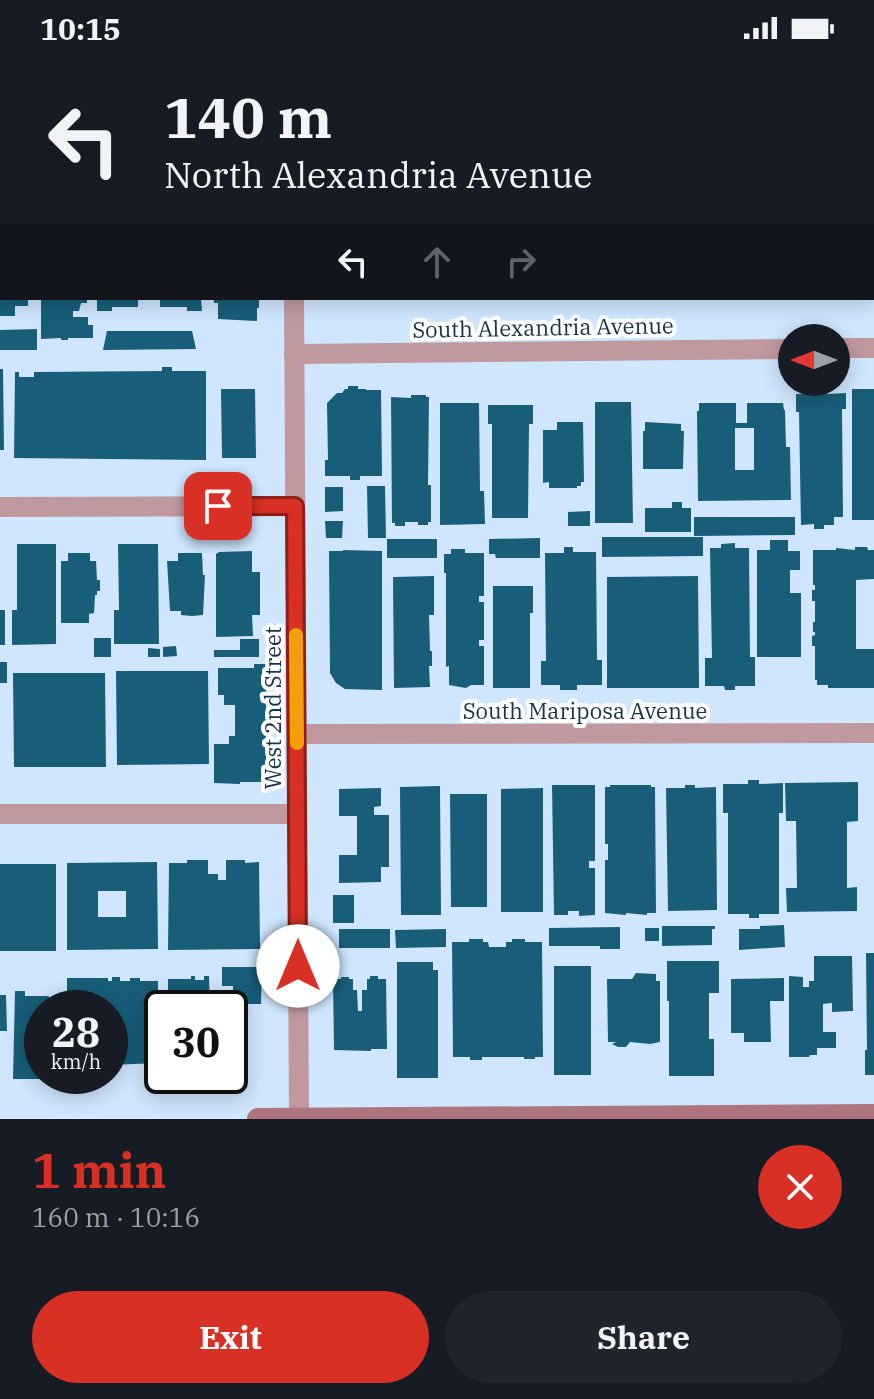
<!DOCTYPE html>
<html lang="en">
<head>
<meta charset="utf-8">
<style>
  :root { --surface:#171b24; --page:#20242c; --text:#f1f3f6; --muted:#9ea1a6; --accent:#d93025 }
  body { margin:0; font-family:"IBM Plex Serif",serif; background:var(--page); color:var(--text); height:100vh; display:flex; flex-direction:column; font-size:30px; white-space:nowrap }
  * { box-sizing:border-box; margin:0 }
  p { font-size:26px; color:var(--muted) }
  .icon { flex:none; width:44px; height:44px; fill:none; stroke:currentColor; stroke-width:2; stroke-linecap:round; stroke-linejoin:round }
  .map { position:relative; height:1063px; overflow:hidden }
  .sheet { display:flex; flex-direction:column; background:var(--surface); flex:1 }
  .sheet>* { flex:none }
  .banner { position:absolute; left:0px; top:0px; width:874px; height:244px; box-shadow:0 4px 20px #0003; background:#171b24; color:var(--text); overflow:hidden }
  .needle { width:52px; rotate:270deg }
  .buttons { position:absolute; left:778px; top:268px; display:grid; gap:16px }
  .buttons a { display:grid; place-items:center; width:72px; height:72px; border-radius:50%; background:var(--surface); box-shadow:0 4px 20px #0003; font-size:40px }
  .speed { position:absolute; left:24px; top:934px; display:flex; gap:16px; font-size:40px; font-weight:700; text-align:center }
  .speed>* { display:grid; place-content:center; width:104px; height:104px; border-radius:50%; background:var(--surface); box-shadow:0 4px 20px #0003; line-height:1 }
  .speed small { font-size:20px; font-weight:400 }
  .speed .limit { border:4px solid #111; border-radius:12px; background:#fff; color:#111 }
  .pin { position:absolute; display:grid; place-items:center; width:68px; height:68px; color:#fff; margin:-34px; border-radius:16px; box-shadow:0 4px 12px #0006 }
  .me { position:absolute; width:88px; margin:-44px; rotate:0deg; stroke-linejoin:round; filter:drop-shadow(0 0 6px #0008) }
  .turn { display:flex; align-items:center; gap:28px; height:168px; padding:0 32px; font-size:36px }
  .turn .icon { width:104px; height:104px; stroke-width:2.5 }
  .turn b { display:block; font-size:56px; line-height:68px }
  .lanes { display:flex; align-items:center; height:76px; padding:0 32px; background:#0003; justify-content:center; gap:40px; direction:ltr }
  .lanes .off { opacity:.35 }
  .round { display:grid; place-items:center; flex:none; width:84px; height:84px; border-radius:42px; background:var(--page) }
  .head { display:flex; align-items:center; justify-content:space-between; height:136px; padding:0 32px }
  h1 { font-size:48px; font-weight:700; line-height:60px; color:var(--accent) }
  .button { display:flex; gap:16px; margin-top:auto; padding:16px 32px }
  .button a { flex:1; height:92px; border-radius:48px; background:var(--accent); color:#fff; font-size:32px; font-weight:700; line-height:92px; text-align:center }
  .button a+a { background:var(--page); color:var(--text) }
  .status { display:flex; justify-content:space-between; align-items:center; height:56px; padding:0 40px; background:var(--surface); direction:ltr }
  .status svg { height:22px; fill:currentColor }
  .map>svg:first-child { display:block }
  .building { fill:#185e79; fill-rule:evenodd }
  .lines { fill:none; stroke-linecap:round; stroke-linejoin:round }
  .minor { stroke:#c0999f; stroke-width:20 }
  .secondary { stroke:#ad757e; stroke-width:22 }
  .route-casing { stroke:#8d1f18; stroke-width:20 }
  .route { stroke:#d93025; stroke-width:14 }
  .slow { stroke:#f59e0b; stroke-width:14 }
  .labels { text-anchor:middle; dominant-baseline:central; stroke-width:8; stroke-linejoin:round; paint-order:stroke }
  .street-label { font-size:22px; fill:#193249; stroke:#fff }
</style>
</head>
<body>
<div class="status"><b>10:15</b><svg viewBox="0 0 49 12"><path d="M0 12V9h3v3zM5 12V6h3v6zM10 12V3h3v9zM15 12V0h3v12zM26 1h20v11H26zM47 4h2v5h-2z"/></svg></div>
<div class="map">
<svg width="874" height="1063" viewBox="0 0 874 1063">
  <rect width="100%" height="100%" fill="#cfe6fe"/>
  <g class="building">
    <path d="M0,242H28V250H15V260H0Z"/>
    <path d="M54,242H87V247H81L79,255H73V261H88V269H93V282H68V284H61V282L41,283V244H54Z"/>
    <path d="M97,242H138V251H112V255H97Z"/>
    <path d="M160,242H201L202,255H187V251H160Z"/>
    <path d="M214,242H259V252H257V265L218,263V247H214Z"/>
    <path d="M37,273V294H0V274Z"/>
    <path d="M107,275H192L196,293L103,294Z"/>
    <path d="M162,311H172V315H206V404L14,402L15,316H19V321H34V316L162,315Z"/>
    <path d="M0,313H3L4,394H0Z"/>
    <path d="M348,330H358V333H366V334H381L382,420H360V424H350V420H325V404H328L327,347L337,337H342L345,333H348Z"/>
    <path d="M221,333H255L256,402H222Z"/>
    <rect x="852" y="333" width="22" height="131"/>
    <path d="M810,334H827V338L846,337V353H842L843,461H834V469H824V473H814V468L801,469L799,356H796V338H810Z"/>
    <path d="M411,339H426V341H429L428,429H431V466H428V469H418V466H405V470H395V467H392L391,341L411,342Z"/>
    <path d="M595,346H631L633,467H595Z"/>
    <path d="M440,347H479L480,435H484L485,468L440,469Z"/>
    <path d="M699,347H736V367H747V347H783L784,354H785L786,391H790L791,444L698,445L697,355H699ZM735,372H754V414H735Z"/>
    <path d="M488,349H533V368H529L528,462H492V368H488Z"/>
    <path d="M557,366H583L584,426H581V430H577V432H549V426L543,427V374H557Z"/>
    <path d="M645,366L681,368V375H684L683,413H643V375H645Z"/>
    <path d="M367,430H385L386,482H368Z"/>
    <path d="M325,431H343V455L325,456Z"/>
    <path d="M672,446H682V452H691V476H645V452H672Z"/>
    <path d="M590,455V470H568V456Z"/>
    <path d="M694,461H795V479L694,480Z"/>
    <path d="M325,465H343L342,482H326Z"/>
    <path d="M602,481H703V500L602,501Z"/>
    <path d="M540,482V502H496L495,498H489V483Z"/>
    <rect x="387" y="483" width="50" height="19"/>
    <path d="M770,484H788V495H800V514H790V537H801V601H757V494H770Z"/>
    <path d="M735,487V492H749L750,601H755V630H735V634H725L724,630H705V602H712L710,492H721V488Z"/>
    <path d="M17,488H56V588L12,589V554H17Z"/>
    <path d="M118,488H158L159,588H114V554H119Z"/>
    <path d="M564,491H573V496H596L597,604H602V629H577V634H560V629H541V605H546L545,497H564Z"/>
    <path d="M855,491H867L868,494H874V523L856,524V593H874V632H828V629H817V624H815V590H812V580L815,579V576H813V566H815V545H812V534H815V529H813V494H836V492L855,494Z"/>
    <path d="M451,493H465V497H484V540H479V546H484V584H479V590H484V629H471L466,632L449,629V610L446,611V517H444V498H451Z"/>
    <path d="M343,494L382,495V634L345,633L336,627L330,617L329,495H343Z"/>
    <path d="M252,495V516H260V559H252L253,580L216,581V498L219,496Z"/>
    <path d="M68,497H90V505H96L97,524H100V535H97V539H95L94,557L89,558V567H61V505H68Z"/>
    <path d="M178,497H202L203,519H205L203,559L192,560L181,559V555H170L167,505H178Z"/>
    <path d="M434,520V559H429L430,595H432V610H429L430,631L394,632L393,521Z"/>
    <path d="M698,520L699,632H607V521Z"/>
    <path d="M493,530H533V557H530V632H493Z"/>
    <rect x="0" y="554" width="5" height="35"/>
    <rect x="94" y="582" width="17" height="19"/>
    <path d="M240,583H259V601H214V594H240Z"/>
    <path d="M176,590L177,600L163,601V591Z"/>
    <path d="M148,592L160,593V601H148Z"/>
    <rect x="0" y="606" width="7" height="21"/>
    <path d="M254,608H266V726H240V728L214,727V688H229V680H235V649H224V639H218V612H254Z"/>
    <path d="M116,615H208L209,708L117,709Z"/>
    <path d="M13,617H105L106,711H14Z"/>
    <path d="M748,724H759V728L783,727V757H779V858H759V862H749V858H728V757H723V728H748Z"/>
    <path d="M858,726V765L847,766V832L857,831V855L787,856L786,832H797L796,765H786L785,727Z"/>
    <path d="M552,729H595V805H589V812H595V859L579,860V855H568V859H554Z"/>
    <path d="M610,729H651V731H655L656,857H647V859L626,857V859L605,857V804H608V788H605V731H610Z"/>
    <path d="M685,729H695V732L716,731L717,854L668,855L666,732H685Z"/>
    <path d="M440,730L441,859H401L400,731Z"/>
    <path d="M381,732V750L374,751V759H389V811H381V826L339,827V799H357V760H339V733Z"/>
    <path d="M543,732V856H501V733Z"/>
    <path d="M450,738H487V851H451Z"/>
    <path d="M187,804H208V818H218V824H226V804H245V807L259,806L260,893L168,894L169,807H187Z"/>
    <path d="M157,806L158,893L67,894V807ZM98,835H126V861H98Z"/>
    <rect x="0" y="808" width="56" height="87"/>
    <rect x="333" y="839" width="21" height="28"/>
    <path d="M784,869L785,891L739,894V873H760V870Z"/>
    <path d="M662,870H715V873H712V889L662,890Z"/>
    <path d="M620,871V893H600V890H549V872Z"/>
    <rect x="645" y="872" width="14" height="13"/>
    <rect x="339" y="873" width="51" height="19"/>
    <path d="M446,873V891L396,892L395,874Z"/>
    <path d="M469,883H483V886H488L489,891H506V886H512V883H525V886H542L543,1001H535V1003H524V1001H482V1004H470V1001H453L452,886H469Z"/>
    <path d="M866,897H874V1019H865V994H867Z"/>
    <path d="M814,900H852L853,955L832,956V947L823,948V976H836V992H817V999H810L809,1001H789V920L803,921V931H809V925H814Z"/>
    <path d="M667,905H719V937H709V983H714V1020H669V945H667Z"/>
    <path d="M397,906H433V914H438V1022H397Z"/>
    <rect x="554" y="910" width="37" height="109"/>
    <path d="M222,911H262L261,948H233V930H222Z"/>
    <path d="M636,917L656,918V925H660V986L650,988L630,986L626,991H618L612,988L616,986H608L607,923H632Z"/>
    <path d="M191,920H195V924H204V920H209L210,952H168V923H191Z"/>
    <path d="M370,920H378V923H386L387,993H371V995L334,994L333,923H341V921H349V923H353V934H357L358,955H362V934H367V923H370Z"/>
    <path d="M112,921H120V925H130V922H140V925H158V1007L110,1009V952H67V922H108V925H112Z"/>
    <path d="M784,922V945H770L771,986H744V977H731V923Z"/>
    <path d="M15,935H25V940H49V952H42V1023H13Z"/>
    <path d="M0,939H6L7,975H0Z"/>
    <path d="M236,953H241V957H247V1009L230,1011V957H236Z"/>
  </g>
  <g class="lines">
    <g class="minor">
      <path d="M292,0V2"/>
      <path d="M0,164H2"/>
      <path d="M294,242L299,1063"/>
      <path d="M836,292H874"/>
      <path d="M294,298L792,293"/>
      <path d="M0,451L295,450"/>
      <path d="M297,678L874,677"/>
      <path d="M0,758H297"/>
    </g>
    <path class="secondary" d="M258,1063L874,1059"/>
  </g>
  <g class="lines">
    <g class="route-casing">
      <path id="route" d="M218,450H295L298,910"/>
    </g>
    <use href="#route" class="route"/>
    <path class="slow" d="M296,579L297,687"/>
  </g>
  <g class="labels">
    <g class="street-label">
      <text transform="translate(543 271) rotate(-1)">South Alexandria Avenue</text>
      <text transform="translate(272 652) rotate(-90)">West 2nd Street</text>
      <text x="585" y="654">South Mariposa Avenue</text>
    </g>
  </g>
</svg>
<div class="buttons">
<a><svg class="needle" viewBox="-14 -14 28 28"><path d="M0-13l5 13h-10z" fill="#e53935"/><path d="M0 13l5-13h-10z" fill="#9ea1a6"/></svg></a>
</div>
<div class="speed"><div>28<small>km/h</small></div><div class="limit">30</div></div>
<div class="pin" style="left:218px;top:450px;background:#d93025"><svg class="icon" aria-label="arrive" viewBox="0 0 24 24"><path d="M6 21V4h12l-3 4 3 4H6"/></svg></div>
<svg class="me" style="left:298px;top:910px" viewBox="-20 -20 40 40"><circle r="19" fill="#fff"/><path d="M0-13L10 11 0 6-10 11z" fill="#d93025"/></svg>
<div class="banner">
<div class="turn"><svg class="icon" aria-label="left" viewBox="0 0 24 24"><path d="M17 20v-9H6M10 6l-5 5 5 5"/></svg><div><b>140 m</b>North Alexandria Avenue</div></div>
<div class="lanes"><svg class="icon" aria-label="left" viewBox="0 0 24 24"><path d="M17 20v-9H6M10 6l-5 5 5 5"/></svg><svg class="icon off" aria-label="ahead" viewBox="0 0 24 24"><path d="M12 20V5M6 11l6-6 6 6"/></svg><svg class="icon off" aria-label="right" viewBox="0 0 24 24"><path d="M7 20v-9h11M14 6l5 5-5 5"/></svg></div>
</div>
</div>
<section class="sheet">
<div class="head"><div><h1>1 min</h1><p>160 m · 10:16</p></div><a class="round" style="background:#d93025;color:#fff"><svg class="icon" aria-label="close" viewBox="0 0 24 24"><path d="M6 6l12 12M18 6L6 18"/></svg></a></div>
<div class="button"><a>Exit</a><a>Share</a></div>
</section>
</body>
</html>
